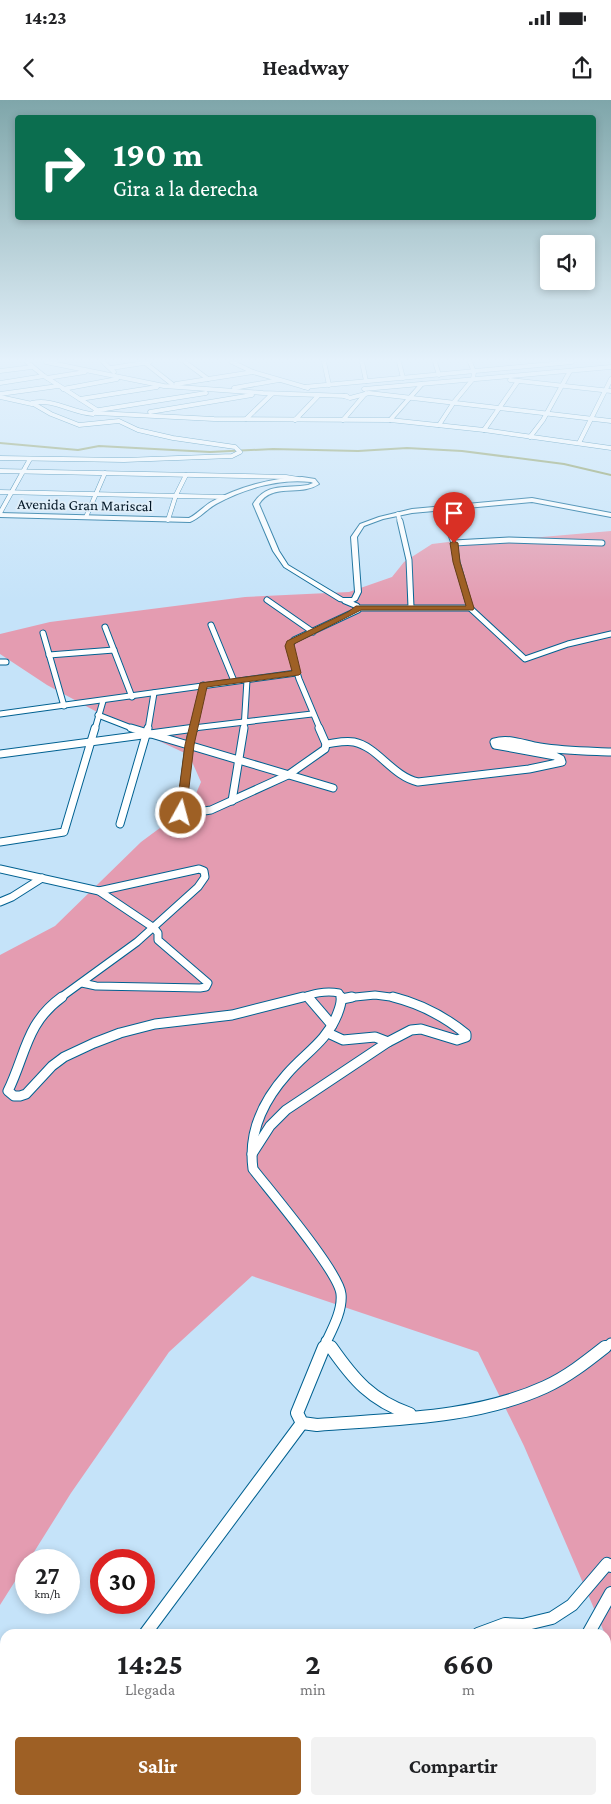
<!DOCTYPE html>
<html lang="es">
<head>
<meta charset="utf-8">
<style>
  :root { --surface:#fff; --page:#f2f2f2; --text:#202124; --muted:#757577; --accent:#9e6025 }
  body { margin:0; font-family:"Crimson Pro",serif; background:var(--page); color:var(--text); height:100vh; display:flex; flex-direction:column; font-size:19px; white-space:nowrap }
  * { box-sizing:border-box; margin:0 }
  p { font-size:16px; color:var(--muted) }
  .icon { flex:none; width:28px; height:28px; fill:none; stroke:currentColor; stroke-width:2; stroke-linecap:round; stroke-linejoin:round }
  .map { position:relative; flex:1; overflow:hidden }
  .drawer { position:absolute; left:0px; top:1529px; width:611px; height:176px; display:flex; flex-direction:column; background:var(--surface); border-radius:15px 15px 0 0; box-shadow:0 2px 8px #0003 }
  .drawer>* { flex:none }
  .hud { position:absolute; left:15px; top:15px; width:581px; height:105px; border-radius:5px; box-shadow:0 2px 8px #0003; background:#0b6e4f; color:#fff; overflow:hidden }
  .buttons { position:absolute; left:540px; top:135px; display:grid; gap:10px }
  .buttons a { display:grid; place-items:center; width:55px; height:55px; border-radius:5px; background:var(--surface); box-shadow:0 2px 8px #0003; font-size:25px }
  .speed { position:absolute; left:15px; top:1449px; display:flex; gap:10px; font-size:25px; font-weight:700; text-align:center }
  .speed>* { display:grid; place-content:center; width:65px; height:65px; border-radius:50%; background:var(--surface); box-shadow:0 2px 8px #0003; line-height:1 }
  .speed small { font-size:12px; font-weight:400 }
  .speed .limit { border:8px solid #d22; background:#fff; color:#111 }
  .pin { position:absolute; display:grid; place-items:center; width:42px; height:42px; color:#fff; margin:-51px -21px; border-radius:50% 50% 50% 0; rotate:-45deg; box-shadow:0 0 5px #0007 }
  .pin .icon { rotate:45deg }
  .me { position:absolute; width:55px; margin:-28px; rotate:7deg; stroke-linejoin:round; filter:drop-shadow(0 0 4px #0008) }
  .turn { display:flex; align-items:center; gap:18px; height:105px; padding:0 15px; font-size:22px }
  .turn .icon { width:65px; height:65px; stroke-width:2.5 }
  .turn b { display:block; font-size:35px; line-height:42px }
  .eta { display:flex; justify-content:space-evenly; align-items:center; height:85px; text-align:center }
  .eta b { font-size:30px; font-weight:700; line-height:35px }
  .cta { display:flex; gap:10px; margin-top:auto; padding:10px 15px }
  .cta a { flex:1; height:58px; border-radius:5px; background:var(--accent); color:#fff; font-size:20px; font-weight:700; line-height:58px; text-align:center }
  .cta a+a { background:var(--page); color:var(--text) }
  .status { display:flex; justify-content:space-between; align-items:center; height:35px; padding:0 25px; background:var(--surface); direction:ltr }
  .status svg { height:14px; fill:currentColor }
  header { display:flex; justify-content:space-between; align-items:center; height:65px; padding:0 15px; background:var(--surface); font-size:22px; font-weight:700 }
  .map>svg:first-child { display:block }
  .green { fill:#e49cb1 }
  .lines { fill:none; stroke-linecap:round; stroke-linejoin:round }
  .stream { stroke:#82924d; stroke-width:2 }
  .minor-far4-casing { stroke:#006191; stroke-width:5 }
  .minor-far3-casing { stroke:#006191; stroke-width:7 }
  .minor-far2-casing { stroke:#006191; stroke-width:9 }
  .minor-far1-casing { stroke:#006191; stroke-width:11 }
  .minor-casing { stroke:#006191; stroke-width:14 }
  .tertiary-casing { stroke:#006191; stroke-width:2 }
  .minor-far4 { stroke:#fff; stroke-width:4 }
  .minor-far3 { stroke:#fff; stroke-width:5 }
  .minor-far2 { stroke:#fff; stroke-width:7 }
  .minor-far1 { stroke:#fff; stroke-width:9 }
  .minor { stroke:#fff; stroke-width:12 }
  .tertiary { fill:#fff; fill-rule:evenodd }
  .route { fill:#9e6025; stroke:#673e18 }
  .labels { text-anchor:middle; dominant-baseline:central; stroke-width:4; stroke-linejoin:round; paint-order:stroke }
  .far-street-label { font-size:15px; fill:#001524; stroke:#dfeef9 }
</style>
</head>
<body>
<div class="status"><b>14:23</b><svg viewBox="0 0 49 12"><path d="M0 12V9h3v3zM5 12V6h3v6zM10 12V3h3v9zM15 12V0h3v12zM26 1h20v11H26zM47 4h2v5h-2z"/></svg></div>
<header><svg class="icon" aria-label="back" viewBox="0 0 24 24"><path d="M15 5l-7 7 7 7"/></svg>Headway<svg class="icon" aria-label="share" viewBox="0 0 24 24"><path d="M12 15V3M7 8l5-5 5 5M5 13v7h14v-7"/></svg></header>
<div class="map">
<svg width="611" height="1704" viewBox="0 0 611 1704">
  <rect width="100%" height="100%" fill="#c5e3f9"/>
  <path class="green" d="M611,431V1548L524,1346L478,1252L252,1176L169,1252L71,1393L29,1460H26V1464L0,1505V855L55,826L141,742L191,705L201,682L189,655L97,612L47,585L0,554V534L50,522L245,497L349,492L392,477L404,462L432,444L465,440L519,439Z"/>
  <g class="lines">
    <path class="stream" d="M0,343L78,350L99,346L210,352L273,349L358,351L407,348L462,351L564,364L611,375"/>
    <g class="minor-far4-casing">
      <g id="minor-far4">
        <path d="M46,262L164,286L263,293L347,296"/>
        <path d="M103,262L114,272"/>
        <path d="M144,262L172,284"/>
        <path d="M185,262L208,279"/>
        <path d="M232,262L253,272L308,288"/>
        <path d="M324,262L329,285"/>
        <path d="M362,262L366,281"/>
        <path d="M399,262L403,278"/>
        <path d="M435,262L439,275"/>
        <path d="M111,268L150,262"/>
        <path d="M0,271L32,267"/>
        <path d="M47,278L85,272"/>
        <path d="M510,280L611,291"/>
        <path d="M0,283L44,276"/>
        <path d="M176,284L253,272"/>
        <path d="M304,287L572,262"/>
        <path d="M234,288L279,280"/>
        <path d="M63,289L117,279"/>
        <path d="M364,289L611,267"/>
        <path d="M0,294L58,286"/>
        <path d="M344,296L350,298L369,293L611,321"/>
        <path d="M0,297L32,304"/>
        <path d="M80,299L157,287"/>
        <path d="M99,310L206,293"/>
        <path d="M150,312L252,295"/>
        <path d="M96,313L214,319L390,320L484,330L611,348"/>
        <path d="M246,319L272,294"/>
        <path d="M295,320L318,296"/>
        <path d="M343,320L366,293"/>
        <path d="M390,320L422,284"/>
        <path d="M439,325L454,302L473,279L474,272L470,262"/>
        <path d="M484,330L518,281"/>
        <path d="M530,337L543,320L570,271"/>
        <path d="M579,343L611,279"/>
        <path d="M0,358L124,360L232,356L240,352L235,347L173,338L138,330L119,321L79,325L51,314L32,303C53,298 72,313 93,314L97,310L44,276L27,262"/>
        <path d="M0,371L286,377L298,379"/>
        <path d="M0,392L225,397"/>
        <path d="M441,408L446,422"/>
        <path d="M0,413L30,359"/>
        <path d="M398,414L400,422"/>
        <path d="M86,417L105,373"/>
        <path d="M168,420L176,395L186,375"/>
      </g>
    </g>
    <g class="minor-far3-casing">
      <g id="minor-far3">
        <path d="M400,421L409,460L411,507"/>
        <path d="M446,421L454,443L457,462L470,508L525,559L568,544L611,534"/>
        <path d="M454,443L509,440L602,443"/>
        <path d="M267,500L313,532"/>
        <path d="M359,508H470"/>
        <path d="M211,525L234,581"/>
        <path d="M105,527L132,597"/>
        <path d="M43,533L64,606"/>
        <path d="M49,555L114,550"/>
        <path d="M0,562H6"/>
        <path d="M0,614L296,573"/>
        <path d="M98,615L134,629"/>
        <path d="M95,629L103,601"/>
        <path d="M148,629L154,593"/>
        <path d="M185,629L312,614"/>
        <path d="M193,629L203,585"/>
        <path d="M244,629L247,580"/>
        <path d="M320,629L299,579L289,546L294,540L358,510L357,506L345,501"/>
      </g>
    </g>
    <g class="minor-far2-casing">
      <g id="minor-far2">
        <path d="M131,628L333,688"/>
        <path d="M193,628L189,645L181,713L184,714L211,710L288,675L325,649L326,644L319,628"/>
        <path d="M326,644C335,643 345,640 354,642C378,647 392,676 418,682L529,669L562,662L561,659L555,656L495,645L494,642C510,637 525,645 540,647C564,651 587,651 611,652"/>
        <path d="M0,654L195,628"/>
        <path d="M232,701L244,628"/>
        <path d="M120,724L148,628"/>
        <path d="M0,742L64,732L95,628"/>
        <path d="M0,769L99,791L154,828L158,833V840L208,883L206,887L200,888L96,886L82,883"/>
        <path d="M0,802L12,797L42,778"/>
        <path d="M60,898L137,842L198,787L205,777L204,771L199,769L99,791"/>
        <path d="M299,898C312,894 325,890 339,893L342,898"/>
        <path d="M345,898L375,895L398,898"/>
      </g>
    </g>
    <g class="minor-far1-casing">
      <g id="minor-far1">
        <path d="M62,897C26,923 26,954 8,991L14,996H20L26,994L52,966L64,957L94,943L120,933L155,924L232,915L303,897"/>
        <path d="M308,897L332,925"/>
        <path d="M342,899L352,897"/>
        <path d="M328,933L343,940L375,937L388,942"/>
        <path d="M252,1054L270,1026L286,1010L388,942L411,930L421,929L457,940L466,937V934C444,916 421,904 393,897"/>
        <path d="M326,1241L332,1249"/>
        <path d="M323,1249C330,1233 343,1212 341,1194C339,1172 270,1091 253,1069C248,1033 263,1001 287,974C305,953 326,942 337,915C339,910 342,903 341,897"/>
        <path d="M604,1249L611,1243"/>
      </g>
    </g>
    <g class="minor-casing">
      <g id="minor">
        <path d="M324,1247L297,1313L302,1323L317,1325C393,1319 475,1319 545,1287C567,1277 586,1262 605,1247"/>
        <path d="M331,1247C354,1280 371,1300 410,1314"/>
        <path d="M145,1534L302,1323"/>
        <path d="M478,1534L505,1524L523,1525L552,1518L572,1505L607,1464L611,1466"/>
        <path d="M588,1534L611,1493"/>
        <path d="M606,1685L611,1693"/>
        <path d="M152,1700V1704"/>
        <path d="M364,1704L365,1700"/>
      </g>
    </g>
    <g class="tertiary-casing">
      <path id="tertiary" d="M302,377L315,379L319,384C300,397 273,382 259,404L279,451L288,465L343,498H352L355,492L351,437L360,424L379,417L412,409L532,398L611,413V417L532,402L412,413L383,419L364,426L357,437L361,492L357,500L351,503L339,501L284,467L273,451L253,404C267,382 285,389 308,385L313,383L311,382C279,378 244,389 216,404C207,409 200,418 190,422L0,417V413L189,418C197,414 203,407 211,402C238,387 271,378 302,377Z"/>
    </g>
    <use href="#minor-far4" class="minor-far4"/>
    <use href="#minor-far3" class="minor-far3"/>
    <use href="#minor-far2" class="minor-far2"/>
    <use href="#minor-far1" class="minor-far1"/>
    <use href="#minor" class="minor"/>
    <use href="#tertiary" class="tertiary"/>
  </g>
  <linearGradient id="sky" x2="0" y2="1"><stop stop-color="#7fa6aa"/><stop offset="0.52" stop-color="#e5f2fc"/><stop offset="1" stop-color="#e5f2fc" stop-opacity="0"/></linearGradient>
  <rect width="611" height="501" fill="url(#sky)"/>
  <path class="route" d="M454,441L458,443L460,462L474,508L473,510H361L294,544L301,573L299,575L207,587L194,645L186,713L185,715H178L176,713L185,645L200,583L292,571L285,546L287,541L348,512L356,506H466L453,462L450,443Z"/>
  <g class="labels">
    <g class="far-street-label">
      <text transform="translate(85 405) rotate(1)">Avenida Gran Mariscal</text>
    </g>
  </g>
</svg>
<div class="buttons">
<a><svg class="icon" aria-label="sound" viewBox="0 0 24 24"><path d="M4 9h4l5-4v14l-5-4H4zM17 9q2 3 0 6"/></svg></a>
</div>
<div class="speed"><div>27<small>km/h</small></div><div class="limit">30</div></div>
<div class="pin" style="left:454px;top:443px;background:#d93025"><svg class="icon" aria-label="arrive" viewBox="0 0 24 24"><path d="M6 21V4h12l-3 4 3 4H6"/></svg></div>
<svg class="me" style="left:181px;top:713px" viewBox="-20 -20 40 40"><circle r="17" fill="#9e6025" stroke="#fff" stroke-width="3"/><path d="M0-11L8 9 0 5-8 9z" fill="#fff"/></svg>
<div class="hud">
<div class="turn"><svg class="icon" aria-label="right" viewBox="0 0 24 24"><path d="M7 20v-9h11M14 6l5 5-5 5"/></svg><div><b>190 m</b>Gira a la derecha</div></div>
</div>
<section class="drawer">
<div class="eta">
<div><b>14:25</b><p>Llegada</p></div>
<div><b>2</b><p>min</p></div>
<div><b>660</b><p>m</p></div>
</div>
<div class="cta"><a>Salir</a><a>Compartir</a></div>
</section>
</div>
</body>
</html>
